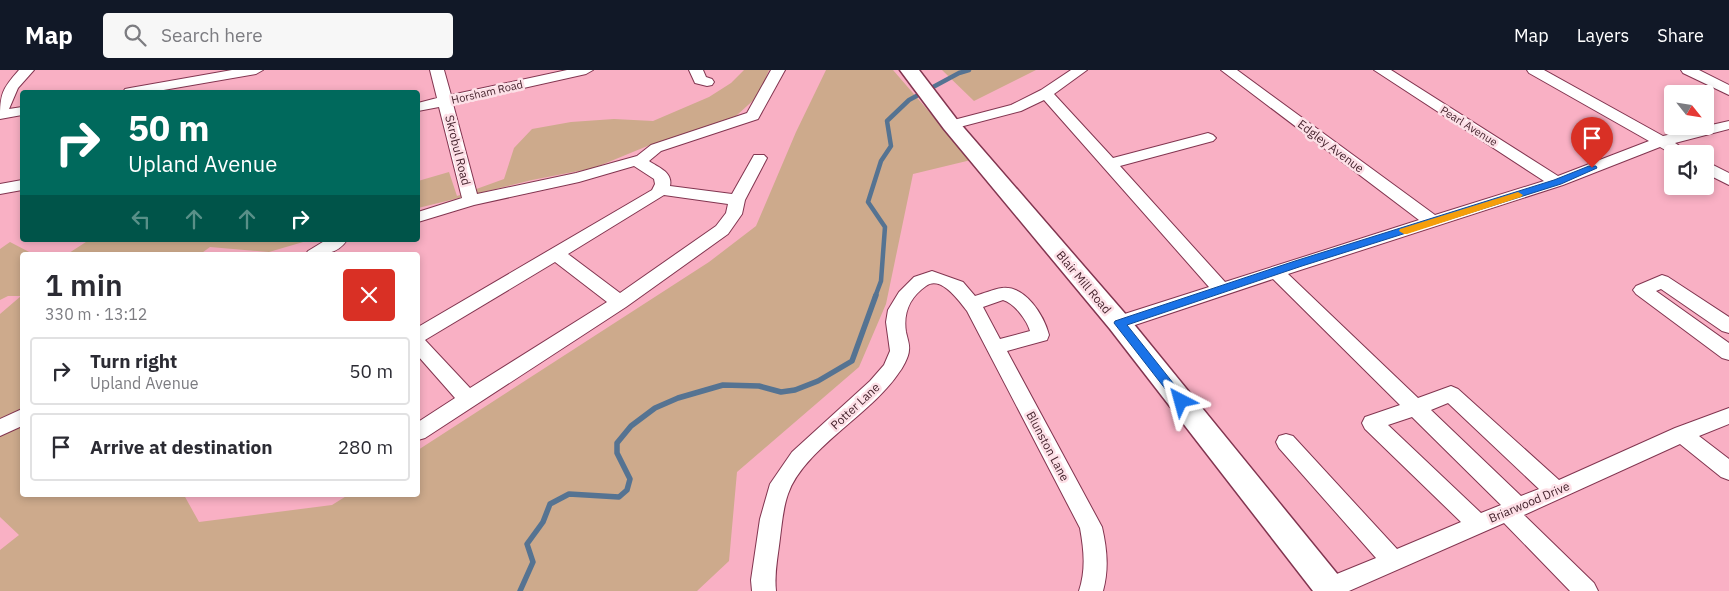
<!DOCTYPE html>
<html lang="en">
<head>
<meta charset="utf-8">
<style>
  :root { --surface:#fff; --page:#f7f7f7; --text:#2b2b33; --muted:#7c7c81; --line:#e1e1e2; --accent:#111827 }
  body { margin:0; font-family:"IBM Plex Sans",sans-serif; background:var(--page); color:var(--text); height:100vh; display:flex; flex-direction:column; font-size:19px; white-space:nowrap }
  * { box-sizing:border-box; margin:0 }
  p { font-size:16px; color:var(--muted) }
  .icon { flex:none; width:28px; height:28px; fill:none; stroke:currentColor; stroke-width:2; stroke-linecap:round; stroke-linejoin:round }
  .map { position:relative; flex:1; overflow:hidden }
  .details { position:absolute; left:20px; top:182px; width:400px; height:245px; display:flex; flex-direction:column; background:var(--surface); border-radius:5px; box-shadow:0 2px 8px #0003 }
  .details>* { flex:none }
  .banner { position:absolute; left:20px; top:20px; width:400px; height:152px; border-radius:5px; box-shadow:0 2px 8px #0003; background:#00695c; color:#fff; overflow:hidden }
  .needle { width:32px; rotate:120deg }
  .tools { position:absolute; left:1664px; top:15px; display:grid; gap:10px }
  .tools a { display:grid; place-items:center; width:50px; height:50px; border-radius:5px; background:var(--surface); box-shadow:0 2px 8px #0003; font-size:25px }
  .pin { position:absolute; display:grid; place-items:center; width:42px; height:42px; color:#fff; margin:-51px -21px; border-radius:50% 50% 50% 0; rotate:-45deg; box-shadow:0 0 5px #0007 }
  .pin .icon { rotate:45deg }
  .me { position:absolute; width:55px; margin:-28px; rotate:321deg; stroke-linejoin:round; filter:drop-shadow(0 0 4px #0008) }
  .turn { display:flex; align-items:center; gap:18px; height:105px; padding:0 25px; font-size:22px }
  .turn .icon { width:65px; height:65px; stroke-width:2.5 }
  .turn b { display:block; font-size:35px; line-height:42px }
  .lanes { display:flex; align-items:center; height:48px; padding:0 25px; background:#0003; justify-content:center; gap:25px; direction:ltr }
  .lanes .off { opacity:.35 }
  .round { display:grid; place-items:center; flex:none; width:52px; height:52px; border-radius:5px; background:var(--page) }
  .overview { display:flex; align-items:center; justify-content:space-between; height:85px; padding:0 25px }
  h1 { font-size:30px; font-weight:600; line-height:38px }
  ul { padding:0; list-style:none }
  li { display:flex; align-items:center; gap:15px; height:68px; margin:0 10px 8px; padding:0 15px; border:2px solid var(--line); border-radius:5px }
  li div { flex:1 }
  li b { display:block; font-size:19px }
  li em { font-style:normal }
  header { display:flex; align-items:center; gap:30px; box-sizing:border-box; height:70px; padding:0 25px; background:var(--accent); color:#fff }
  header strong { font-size:24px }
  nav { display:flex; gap:28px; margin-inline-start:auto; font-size:18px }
  .search { width:350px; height:45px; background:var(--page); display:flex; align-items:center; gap:12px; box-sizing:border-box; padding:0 18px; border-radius:5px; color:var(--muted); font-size:19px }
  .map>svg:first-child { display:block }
  .green { fill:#cdaa8c }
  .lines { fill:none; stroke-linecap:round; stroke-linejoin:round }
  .stream-far1 { stroke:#557392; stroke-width:4.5 }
  .stream { stroke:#557392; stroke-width:5.5 }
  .minor-casing { stroke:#823550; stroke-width:2 }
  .major-casing { stroke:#823550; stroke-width:3 }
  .minor { fill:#fff; fill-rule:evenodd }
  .major { fill:#fff; fill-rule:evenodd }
  .route { fill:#1a73e8; stroke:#114b97 }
  .slow { fill:#f59e0b }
  .labels { text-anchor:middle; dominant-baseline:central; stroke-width:5; stroke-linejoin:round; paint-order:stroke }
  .far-street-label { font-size:11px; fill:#46242e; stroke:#fde0e7 }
  .street-label { font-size:12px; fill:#46242e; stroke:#fde0e7 }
</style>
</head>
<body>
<header>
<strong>Map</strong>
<div class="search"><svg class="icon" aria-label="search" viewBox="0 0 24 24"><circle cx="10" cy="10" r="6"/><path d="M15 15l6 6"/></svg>Search here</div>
<nav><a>Map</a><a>Layers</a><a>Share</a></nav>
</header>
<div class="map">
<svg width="1729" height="521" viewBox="0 0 1729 521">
  <rect width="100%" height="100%" fill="#f9b0c4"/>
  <g class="green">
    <path d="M744,0H769L758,26L736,46L645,77L594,98L532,110L418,138V111L449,102L457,126L504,109L514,78L532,59L571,52L614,49L653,51L709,27L731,13Z"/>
    <path d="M826,0H893L971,90L913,104L886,234L859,297L737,402L729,491L697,521H0V480L19,465L0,447V244L21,226H8L0,230V179L10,172L35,185H22V425H184L199,452L332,435L348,425H418V380L709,192L756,156L796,62Z"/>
    <path d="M942,0H1036L974,31Z"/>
    <path d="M89,170H310L269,182L210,177L199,185H44L69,183Z"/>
  </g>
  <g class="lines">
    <path class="stream-far1" d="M875,227L881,211L885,157L868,132L881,91L891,76L887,51L909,30L959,3L969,0"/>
    <path class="stream" d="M520,521L533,492L527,474L543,452L550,434L569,424L619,427L627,420L630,409L617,383V373L631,356L655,338L678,328L723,315L759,316L781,322L795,320L818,311L852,291L876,225"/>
    <g class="minor-casing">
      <g id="minor">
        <path d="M19,0H34L18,18L9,39L22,37V45L0,49C0,24 2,19 19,0Z"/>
        <path d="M232,0H263L256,4L152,22H123L125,19L130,18Z"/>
        <path d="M430,0H444L451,25L567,0H593L586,4L453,34L477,124L576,103L637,86L651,75L747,43L771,0H785L758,49L661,81L649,91C659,98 673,102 670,116L732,124L754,85H764L767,88L745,130L742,144L728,164L626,237L425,368L418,370V352L455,328L418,286V257L652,120L655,114L654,109L634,96L579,112L474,135L418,152V142L462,128L439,37L418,41V33L437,28ZM664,125L728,134L726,143L716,156L620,223L568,184ZM555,192L607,232L470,318L425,270Z"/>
        <path d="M689,0H703L706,7L712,9L714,12L712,15L707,16L695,13Z"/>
        <path d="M1071,0H1087L1054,24L1113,88L1208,63L1213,65L1216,68L1213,71L1120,96L1225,212L1419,150L1221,0H1237L1435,145L1544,111L1374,0H1391L1558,106L1649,71L1529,3L1527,0H1544L1663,66L1729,51V59L1675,73L1692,84H1672L1660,77L1563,115L1288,204L1418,328L1451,316L1458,319L1559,410L1675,358L1729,338V354L1699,366L1729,389V410L1721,407L1680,374L1524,445L1594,513L1598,521H1570L1504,453L1349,521H1320L1318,518L1322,510L1376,488L1279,378L1276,372L1279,366L1286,364L1293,366L1397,479L1461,452L1365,359L1362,353L1365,347L1400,335L1273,209L1126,258L1119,260L1112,258L1110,253L1112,248L1209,217L1044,30L1021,41L956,58H946L944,55L946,52L1011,35L1041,20ZM1448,333L1539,419L1521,426L1431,340ZM1412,347L1501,435L1481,443L1388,355Z"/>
        <path d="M1681,0H1699L1729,15V25L1683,3Z"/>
        <path d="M1705,91L1729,103V115L1705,103Z"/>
        <path d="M22,110V120L0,124V114Z"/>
        <path d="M326,170H347C337,185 321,185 305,185L308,181Z"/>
        <path d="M932,201L963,212L975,226C983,224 993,219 1002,218C1025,215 1044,245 1049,265L1047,270L1007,281L1102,457C1107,479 1109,499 1103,521H1079C1086,500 1084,480 1080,458L967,241C959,231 941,205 926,216C910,227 903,243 906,262C907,267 910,275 909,280C909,287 902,299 898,304C871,344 803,380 788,424C783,438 782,453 780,468C778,486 774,503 776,521H752L751,510L760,449L770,414L792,382L870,311L884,295L890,281L886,252L888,240L899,222L914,207ZM1003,230C1014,233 1027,250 1030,261L1000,269L983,237Z"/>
        <path d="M1662,205L1668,207L1729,247V263L1722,261L1661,219L1656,221L1729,273V290L1722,288L1636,224L1633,220L1636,216Z"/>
        <path d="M22,339V356L0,366V349Z"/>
      </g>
    </g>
    <g class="major-casing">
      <path id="major" d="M900,0H919L958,51L1128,247L1343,511L1348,521H1313L1110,259L944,59Z"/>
    </g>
    <use href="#minor" class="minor"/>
    <use href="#major" class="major"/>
  </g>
  <path class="route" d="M1589,96H1596L1597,98L1561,114L1302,196L1127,255L1185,328L1187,331L1185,334H1177L1114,253L1115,251L1295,191L1554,110Z"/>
  <path class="slow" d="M1518,122L1523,125L1521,127L1407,164H1404L1399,161L1400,159Z"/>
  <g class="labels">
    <g class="far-street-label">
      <text transform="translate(487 22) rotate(-13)">Horsham Road</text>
      <text transform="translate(1469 56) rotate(32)">Pearl Avenue</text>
    </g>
    <g class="street-label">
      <text transform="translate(1331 76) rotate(37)">Edgley Avenue</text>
      <text transform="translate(458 80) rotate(76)">Skrobul Road</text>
      <text transform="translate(1084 212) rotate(50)">Blair Mill Road</text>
      <text transform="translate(855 336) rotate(-43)">Potter Lane</text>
      <text transform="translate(1048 376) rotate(62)">Blunston Lane</text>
      <text transform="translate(1529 432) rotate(-23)">Briarwood Drive</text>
    </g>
  </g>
</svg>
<div class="tools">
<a><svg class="needle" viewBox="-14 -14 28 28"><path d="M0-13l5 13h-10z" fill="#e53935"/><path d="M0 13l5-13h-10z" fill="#7c7c81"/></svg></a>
<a><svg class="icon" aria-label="sound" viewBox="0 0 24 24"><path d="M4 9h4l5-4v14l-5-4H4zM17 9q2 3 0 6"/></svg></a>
</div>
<div class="pin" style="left:1592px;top:98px;background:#d93025"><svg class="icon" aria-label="arrive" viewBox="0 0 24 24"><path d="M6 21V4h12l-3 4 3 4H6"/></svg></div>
<svg class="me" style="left:1181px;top:331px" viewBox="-20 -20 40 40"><path d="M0-17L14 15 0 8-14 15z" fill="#1a73e8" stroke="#fff" stroke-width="4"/></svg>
<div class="banner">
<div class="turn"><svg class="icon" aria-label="right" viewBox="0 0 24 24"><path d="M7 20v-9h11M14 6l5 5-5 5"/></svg><div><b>50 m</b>Upland Avenue</div></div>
<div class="lanes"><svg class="icon off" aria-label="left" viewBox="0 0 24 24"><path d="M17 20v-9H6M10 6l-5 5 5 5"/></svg><svg class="icon off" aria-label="ahead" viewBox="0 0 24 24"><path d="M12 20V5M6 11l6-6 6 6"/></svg><svg class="icon off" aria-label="ahead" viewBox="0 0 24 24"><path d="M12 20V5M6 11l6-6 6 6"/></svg><svg class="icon" aria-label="right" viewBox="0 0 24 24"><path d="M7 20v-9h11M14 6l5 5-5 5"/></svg></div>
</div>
<section class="details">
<div class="overview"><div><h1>1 min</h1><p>330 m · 13:12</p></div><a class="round" style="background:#d93025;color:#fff"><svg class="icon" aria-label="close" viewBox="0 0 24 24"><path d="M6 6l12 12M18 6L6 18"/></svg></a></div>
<ul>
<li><svg class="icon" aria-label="right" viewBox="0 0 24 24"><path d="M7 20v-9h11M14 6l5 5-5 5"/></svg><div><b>Turn right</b><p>Upland Avenue</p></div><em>50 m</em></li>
<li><svg class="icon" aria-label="arrive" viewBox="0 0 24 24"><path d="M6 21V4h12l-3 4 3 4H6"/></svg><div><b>Arrive at destination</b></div><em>280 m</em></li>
</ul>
</section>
</div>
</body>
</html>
